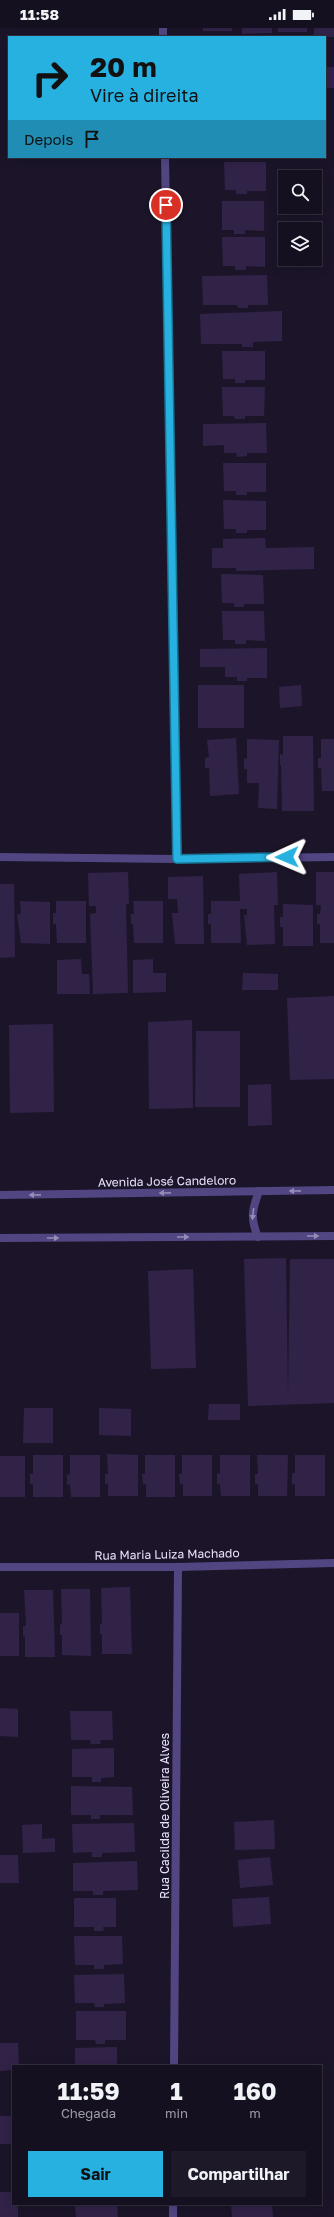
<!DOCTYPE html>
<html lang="pt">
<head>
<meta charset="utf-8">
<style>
  :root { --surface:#151020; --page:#1e1929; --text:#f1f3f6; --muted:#9d9da5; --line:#34303e; --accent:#27b1e1 }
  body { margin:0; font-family:"Golos Text",sans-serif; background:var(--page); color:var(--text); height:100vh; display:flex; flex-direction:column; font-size:15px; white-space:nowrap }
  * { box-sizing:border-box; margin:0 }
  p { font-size:13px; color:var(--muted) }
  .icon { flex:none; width:22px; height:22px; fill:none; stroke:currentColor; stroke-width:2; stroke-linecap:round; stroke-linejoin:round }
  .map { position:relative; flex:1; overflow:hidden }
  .sheet { position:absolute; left:12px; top:2037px; width:310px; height:140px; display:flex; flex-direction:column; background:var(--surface); border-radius:0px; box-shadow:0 2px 10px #0003,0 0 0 1px var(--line) }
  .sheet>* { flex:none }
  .banner { position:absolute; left:8px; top:8px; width:318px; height:122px; border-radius:0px; box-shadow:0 2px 10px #0003,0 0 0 1px var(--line); background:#27b1e1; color:#111; overflow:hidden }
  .controls { position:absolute; left:278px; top:142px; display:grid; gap:8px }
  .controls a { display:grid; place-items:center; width:44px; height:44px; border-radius:0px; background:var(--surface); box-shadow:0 2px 10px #0003,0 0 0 1px var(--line); font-size:20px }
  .pin { position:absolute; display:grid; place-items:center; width:34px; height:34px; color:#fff; margin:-17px; border:2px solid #fff; border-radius:50%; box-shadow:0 1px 4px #0007 }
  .me { position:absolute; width:44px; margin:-22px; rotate:269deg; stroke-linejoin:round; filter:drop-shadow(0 0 3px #0008) }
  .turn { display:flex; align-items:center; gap:14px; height:84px; padding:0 16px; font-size:18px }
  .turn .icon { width:52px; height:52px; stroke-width:2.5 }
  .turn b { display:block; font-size:28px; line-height:34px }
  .then { display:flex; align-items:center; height:38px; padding:0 16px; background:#0003; gap:8px; font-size:15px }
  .eta { display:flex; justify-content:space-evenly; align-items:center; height:68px; text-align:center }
  .eta b { font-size:24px; font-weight:700; line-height:28px }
  .cta { display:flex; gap:8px; margin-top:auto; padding:8px 16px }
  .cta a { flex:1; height:46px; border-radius:0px; background:var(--accent); color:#111; font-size:16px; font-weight:700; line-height:46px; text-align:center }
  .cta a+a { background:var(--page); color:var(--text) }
  .status { display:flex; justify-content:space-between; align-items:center; height:28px; padding:0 20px; background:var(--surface); direction:ltr }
  .status svg { height:11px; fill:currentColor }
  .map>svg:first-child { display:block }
  .building { fill:#312348 }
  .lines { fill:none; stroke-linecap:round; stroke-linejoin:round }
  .minor { stroke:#524682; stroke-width:8 }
  .tertiary { stroke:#524682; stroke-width:8 }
  .oneway { fill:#968cb8 }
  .route-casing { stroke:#197392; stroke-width:10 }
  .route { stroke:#27b1e1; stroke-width:7 }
  .labels { text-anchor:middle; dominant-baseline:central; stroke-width:3; stroke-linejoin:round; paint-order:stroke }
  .street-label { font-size:12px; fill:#e9e2fb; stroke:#1c152a }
</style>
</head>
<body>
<div class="status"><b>11:58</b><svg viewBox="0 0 49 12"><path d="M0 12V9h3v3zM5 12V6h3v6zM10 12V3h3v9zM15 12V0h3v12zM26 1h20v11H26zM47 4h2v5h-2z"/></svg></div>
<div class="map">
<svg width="334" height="2189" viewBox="0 0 334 2189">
  <rect width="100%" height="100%" fill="#1c152a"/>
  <g class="building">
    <rect x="203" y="0" width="29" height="3"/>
    <path d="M242,0H272V5L242,6Z"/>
    <rect x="278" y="0" width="29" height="4"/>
    <rect x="314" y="0" width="20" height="9"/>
    <rect x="325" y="39" width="9" height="21"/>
    <path d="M224,134H266V163H247V166H236V162H225Z"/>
    <path d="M222,173H264V203L245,202V206H234V202H222Z"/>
    <path d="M222,209H265V239L246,238V242H235V238H223Z"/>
    <path d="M267,247L268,277H248V280H238L237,277H203L202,248Z"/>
    <path d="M282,283V313L253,314V319H242V316H201L200,286Z"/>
    <path d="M222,323H265V352H245V355H235V351H223Z"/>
    <path d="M222,359H265L264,388H245V391H235L234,388H223Z"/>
    <path d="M266,395L267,425H247V428L237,429L236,425H224V417L203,418V396Z"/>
    <path d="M223,435H266V464H247V467H236V463H224Z"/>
    <path d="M223,472L266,473V502H247V505H236V501H224Z"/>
    <path d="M265,510L266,520L314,519V541L236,543V540H212V520H223V511Z"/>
    <path d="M221,546L263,547L264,576H244V579H234V575H222Z"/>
    <path d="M222,583H264L265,613L246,612V616H235V612H223Z"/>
    <path d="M267,620V650H247V653H237V649H225V639H200V621Z"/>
    <rect x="198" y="657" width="46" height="43"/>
    <path d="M301,657L302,678L280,680L279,659Z"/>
    <path d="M283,708H313L314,783H282L281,737H280V726L283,727Z"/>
    <path d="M236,710L239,766L210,768L209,740H205V730L209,729L207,712Z"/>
    <path d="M247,711L279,712L277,781L258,780L259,755H247V741H244V730L247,731Z"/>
    <path d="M321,711H334V763H322L321,740H318V730H321Z"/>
    <path d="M128,844L129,876H126L128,965L93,966L90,886L96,885V878H89L88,845Z"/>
    <path d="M277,844L278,877H274L275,916L247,917L244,887H247V881H240L241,915H211V896H208V886H211V873H240L239,846Z"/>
    <path d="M316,844H334V915H320V896H317V886H320L321,877H316Z"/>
    <path d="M203,848L204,916H175L172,885H178L177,871H168V849Z"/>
    <path d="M0,856H14L15,929L0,930Z"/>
    <path d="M20,873L50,874V916L21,915L17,886H21Z"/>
    <path d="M56,873H86V915H57L56,896H53V885H56Z"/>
    <path d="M133,873H163V915H134L133,896H131V886H134Z"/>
    <path d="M283,876L313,877V918H283V899H280V889H283Z"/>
    <path d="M81,931L82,946H89L90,966H57V932Z"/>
    <path d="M153,931V945H166V964L133,965V932Z"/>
    <path d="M243,945L278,946V962H242Z"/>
    <path d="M334,968V1051L290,1052L287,970Z"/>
    <path d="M192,992L193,1080L149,1081L148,994Z"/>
    <path d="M53,996L54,1084L10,1085L9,997Z"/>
    <path d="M196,1003H240V1079H195Z"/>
    <path d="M271,1056L272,1097L248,1098V1057Z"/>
    <path d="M286,1230L288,1367L290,1231H334V1375L248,1378L244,1231Z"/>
    <path d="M193,1241L196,1340L151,1341L148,1243Z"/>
    <path d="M209,1376H240V1392H208Z"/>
    <path d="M24,1380H53V1415H23Z"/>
    <path d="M99,1380L131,1381V1408L99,1407Z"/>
    <path d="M107,1426L138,1427V1468H108V1456H105V1446H108Z"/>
    <path d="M33,1427H63V1469H33V1456H30V1446H33Z"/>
    <path d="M70,1427H100V1469H71L70,1456L67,1457V1447L70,1446Z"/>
    <path d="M145,1427H175V1469H146V1456H143L142,1446H145Z"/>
    <path d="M182,1427H212V1468H183V1456H180L179,1446H182Z"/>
    <path d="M220,1427H250V1468H221L220,1456H217V1445L220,1446Z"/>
    <path d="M257,1427H288L287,1468H258V1456H255V1446H258Z"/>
    <path d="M295,1427H325V1468H295V1456H292V1445H295Z"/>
    <rect x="0" y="1428" width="25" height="41"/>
    <path d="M130,1559L132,1626H102V1606H100V1596H102L101,1560Z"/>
    <path d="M61,1561H90L91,1628L62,1627V1607H60V1597L62,1596Z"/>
    <path d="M24,1562H53L55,1629H25V1609L23,1608V1598H26Z"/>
    <rect x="0" y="1585" width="19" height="43"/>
    <path d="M0,1680L18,1681V1709L0,1708Z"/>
    <path d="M70,1683H112L113,1712H100L101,1716H91L90,1712H71Z"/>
    <path d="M114,1720V1749L101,1750V1754H92V1749H72V1721Z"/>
    <path d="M71,1758L132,1759L133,1787H100V1791H91V1787H71Z"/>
    <path d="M274,1792L275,1821L235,1822L234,1794Z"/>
    <path d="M134,1795L135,1824L102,1825V1829H92V1824L73,1825L72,1796Z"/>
    <path d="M42,1796V1811L55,1810V1824L23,1825L22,1797Z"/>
    <path d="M0,1827H18L19,1855H0Z"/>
    <path d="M270,1829L273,1857L240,1860L238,1832Z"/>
    <path d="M137,1833L138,1862L103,1863V1867H93V1863H73V1835Z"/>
    <path d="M269,1869L271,1896L233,1899L232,1871Z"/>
    <path d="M74,1870H116V1899H103L104,1903H94V1899H74Z"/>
    <path d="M74,1908H122L123,1936L104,1937V1941H94V1937H75Z"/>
    <path d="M124,1946L125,1975L104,1976V1979H95L94,1975H75L74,1947Z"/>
    <path d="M76,1983H126V2012H105V2016H96L95,2012H76Z"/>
    <path d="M0,2015H18L19,2038H13V2042L0,2043Z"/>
    <path d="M117,2019V2038H75V2020Z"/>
    <rect x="0" y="2088" width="13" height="28"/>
    <path d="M0,2164H13V2176H18V2189H0Z"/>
    <path d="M75,2176H117L118,2189H76Z"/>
    <path d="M231,2176H272L273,2189H232Z"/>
  </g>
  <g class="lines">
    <g class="minor">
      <path d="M163,0V9"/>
      <path d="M165,129L177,831"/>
      <path d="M0,829L177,831L334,829"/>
      <path d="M0,1539H178L334,1535"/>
      <path d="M174,2038L178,1539"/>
      <path d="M173,2189V2176"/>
    </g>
    <g class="tertiary">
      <path d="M0,1167L334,1162"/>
      <path d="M258,1209C250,1190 252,1182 259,1163"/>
      <path d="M0,1210L334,1208"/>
    </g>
  </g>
  <defs><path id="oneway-solid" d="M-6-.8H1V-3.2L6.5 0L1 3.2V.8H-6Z"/></defs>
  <g class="oneway">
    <use href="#oneway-solid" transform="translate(295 1163) rotate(179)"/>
    <use href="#oneway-solid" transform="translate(165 1165) rotate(179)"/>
    <use href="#oneway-solid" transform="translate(35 1167) rotate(179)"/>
    <use href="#oneway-solid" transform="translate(253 1186) rotate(96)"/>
    <use href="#oneway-solid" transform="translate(313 1208)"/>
    <use href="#oneway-solid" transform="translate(183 1209)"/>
    <use href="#oneway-solid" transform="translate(53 1210)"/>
  </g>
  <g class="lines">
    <g class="route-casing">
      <path id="route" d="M166,177L177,831L287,829"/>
    </g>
    <use href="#route" class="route"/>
  </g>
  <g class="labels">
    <g class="street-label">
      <text transform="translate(167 1153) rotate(-1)">Avenida José Candeloro</text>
      <text transform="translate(167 1526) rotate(-1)">Rua Maria Luiza Machado</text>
      <text transform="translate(164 1788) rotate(-90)">Rua Cacilda de Oliveira Alves</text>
    </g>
  </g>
</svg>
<div class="controls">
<a><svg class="icon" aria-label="search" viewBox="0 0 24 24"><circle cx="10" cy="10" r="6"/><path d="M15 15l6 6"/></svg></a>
<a><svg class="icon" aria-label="layers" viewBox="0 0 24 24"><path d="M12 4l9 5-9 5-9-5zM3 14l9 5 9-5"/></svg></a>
</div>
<div class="pin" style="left:166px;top:177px;background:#d93025"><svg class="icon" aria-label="arrive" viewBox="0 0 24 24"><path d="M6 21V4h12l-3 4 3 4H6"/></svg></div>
<svg class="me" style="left:287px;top:829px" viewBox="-20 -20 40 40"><path d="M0-17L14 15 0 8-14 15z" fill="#27b1e1" stroke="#fff" stroke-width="4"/></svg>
<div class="banner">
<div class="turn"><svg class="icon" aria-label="right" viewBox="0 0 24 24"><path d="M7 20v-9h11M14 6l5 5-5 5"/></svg><div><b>20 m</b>Vire à direita</div></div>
<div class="then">Depois<svg class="icon" aria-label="arrive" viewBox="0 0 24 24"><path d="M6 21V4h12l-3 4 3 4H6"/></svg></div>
</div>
<section class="sheet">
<div class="eta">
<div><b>11:59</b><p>Chegada</p></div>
<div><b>1</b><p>min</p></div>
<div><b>160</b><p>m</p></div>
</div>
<div class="cta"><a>Sair</a><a>Compartilhar</a></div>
</section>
</div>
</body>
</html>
